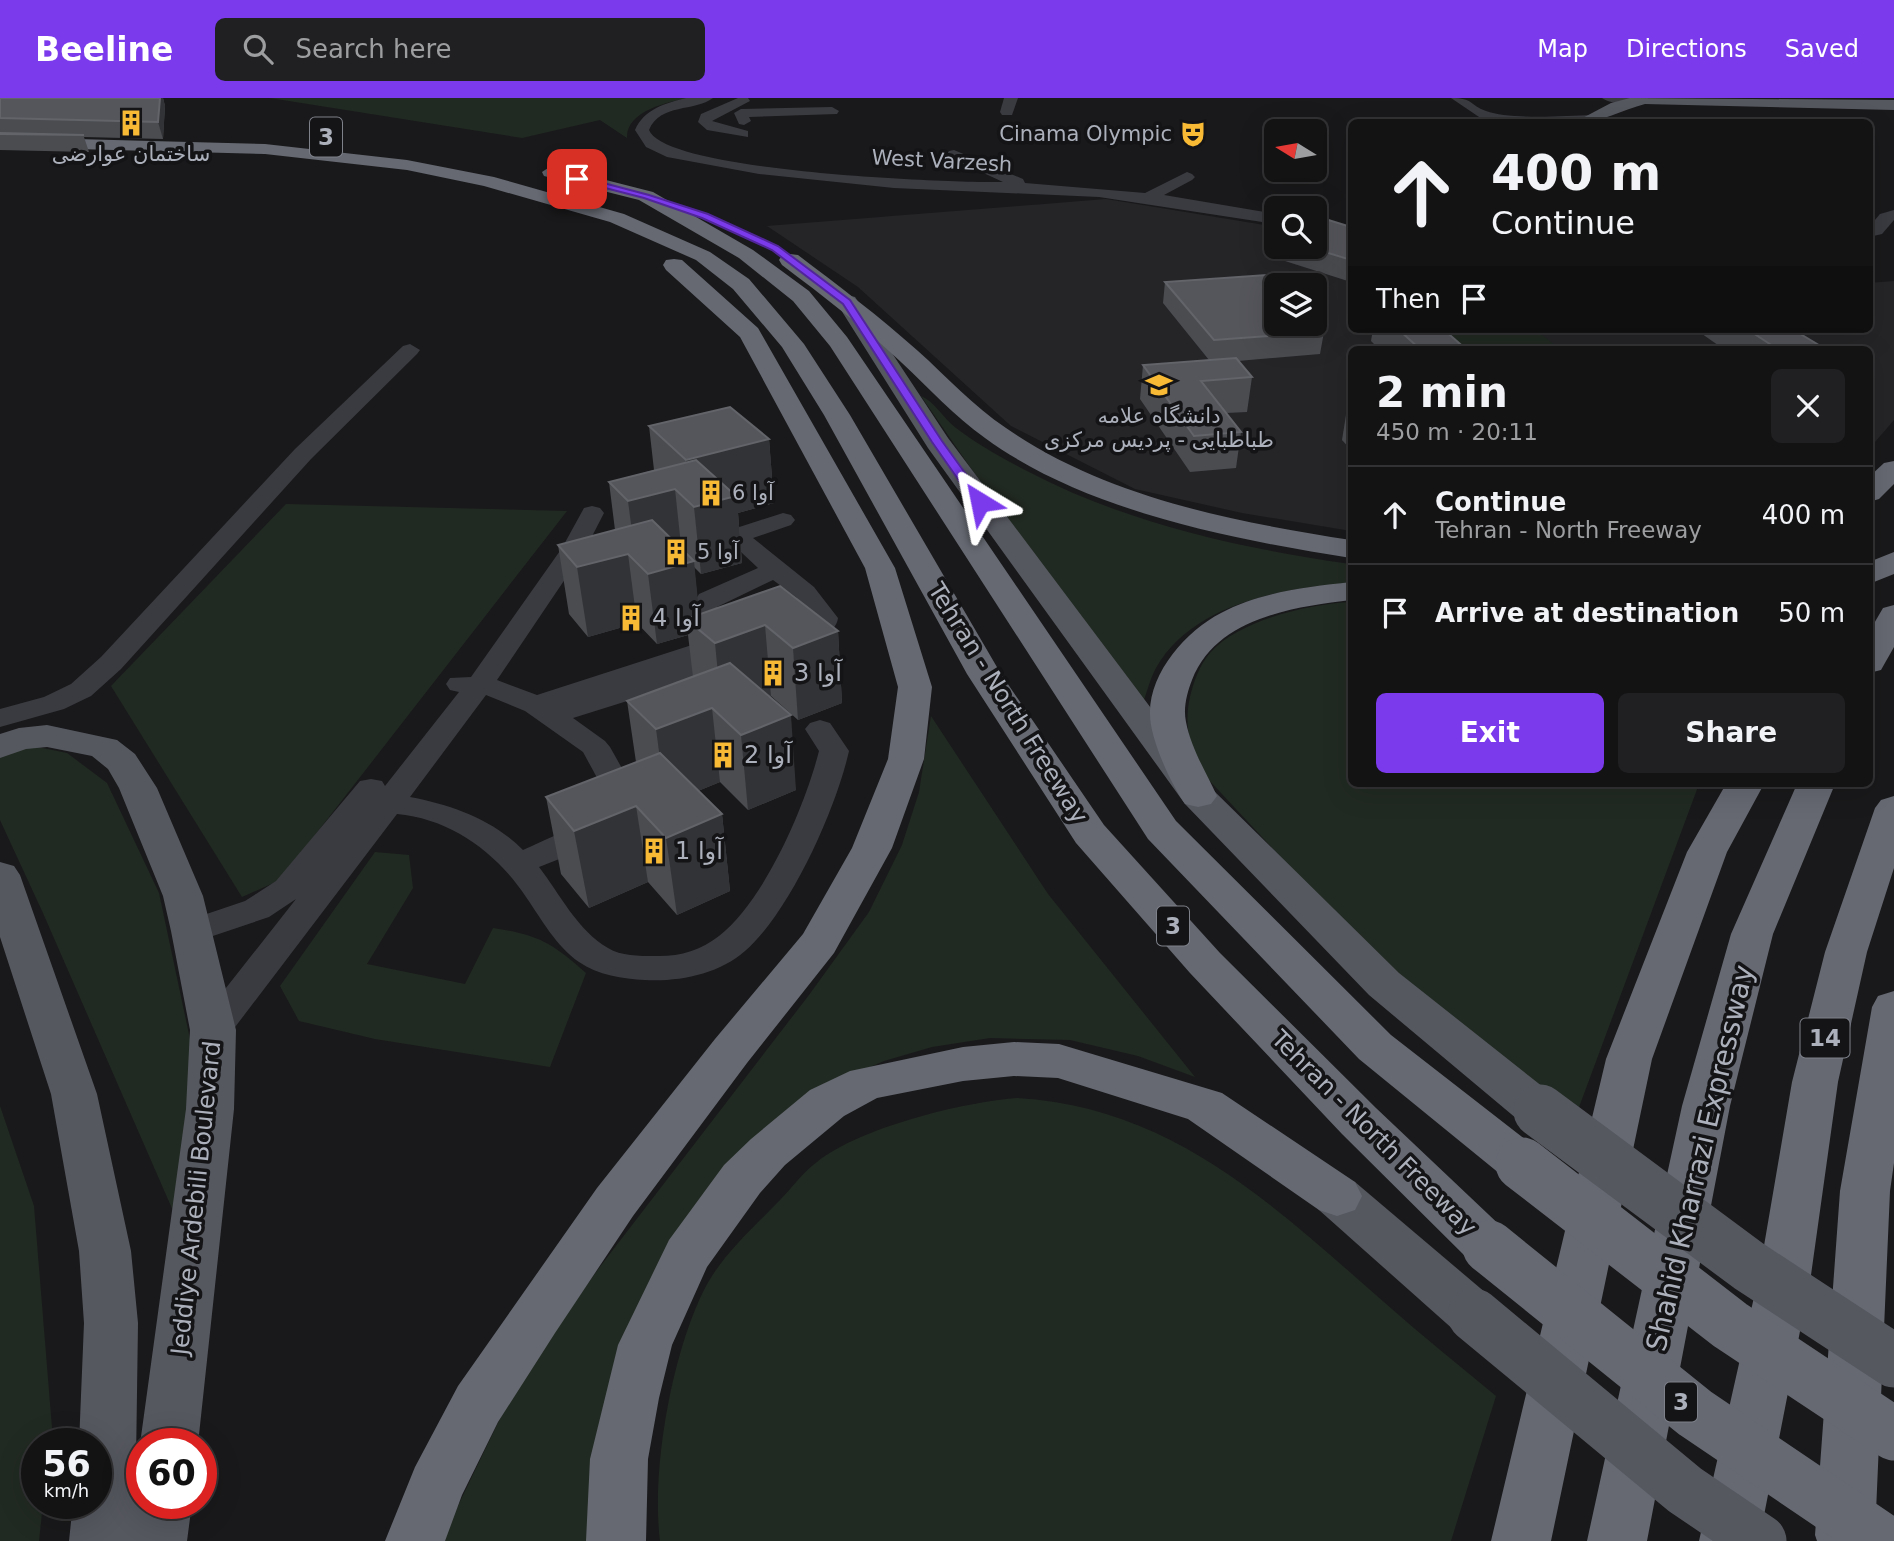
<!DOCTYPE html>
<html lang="en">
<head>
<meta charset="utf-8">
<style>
  :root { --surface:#131314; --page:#202022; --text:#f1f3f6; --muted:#9d9ea0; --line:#323234; --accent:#7c3aed }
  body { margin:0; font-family:"DejaVu Sans",Vazirmatn,sans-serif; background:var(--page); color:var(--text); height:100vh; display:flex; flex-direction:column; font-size:26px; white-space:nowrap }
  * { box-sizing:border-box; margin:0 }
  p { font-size:23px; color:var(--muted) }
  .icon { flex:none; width:38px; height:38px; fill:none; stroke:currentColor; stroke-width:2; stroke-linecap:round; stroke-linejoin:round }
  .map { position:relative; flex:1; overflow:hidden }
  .details { position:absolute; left:1348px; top:248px; width:525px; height:441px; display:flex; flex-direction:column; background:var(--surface); border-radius:10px; box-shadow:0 7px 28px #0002,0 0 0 2px var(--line) }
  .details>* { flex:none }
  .hud { position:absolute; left:1348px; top:21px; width:525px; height:214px; border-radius:10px; box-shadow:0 7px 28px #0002,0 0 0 2px var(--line); background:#131314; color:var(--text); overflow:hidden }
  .needle { width:46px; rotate:281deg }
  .controls { position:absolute; left:1264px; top:21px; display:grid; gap:14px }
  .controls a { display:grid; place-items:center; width:63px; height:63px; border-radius:10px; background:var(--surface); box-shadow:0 7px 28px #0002,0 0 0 2px var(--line); font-size:35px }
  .speed { position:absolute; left:21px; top:1330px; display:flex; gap:14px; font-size:35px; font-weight:700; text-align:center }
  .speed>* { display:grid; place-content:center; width:91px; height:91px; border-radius:50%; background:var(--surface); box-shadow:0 7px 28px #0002,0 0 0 2px var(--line); line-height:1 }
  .speed small { font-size:18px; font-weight:400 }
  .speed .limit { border:10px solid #d22; background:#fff; color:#111 }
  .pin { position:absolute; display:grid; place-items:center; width:60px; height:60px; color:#fff; margin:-30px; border-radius:14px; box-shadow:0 4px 10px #0006 }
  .me { position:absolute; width:77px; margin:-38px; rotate:325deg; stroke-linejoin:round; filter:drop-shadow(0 0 5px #0008) }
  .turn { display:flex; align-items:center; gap:24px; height:147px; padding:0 28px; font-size:32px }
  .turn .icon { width:91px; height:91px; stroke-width:2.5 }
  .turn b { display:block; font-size:49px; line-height:60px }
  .then { display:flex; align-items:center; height:66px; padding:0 28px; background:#0003; gap:14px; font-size:26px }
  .round { display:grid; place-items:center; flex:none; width:74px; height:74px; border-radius:10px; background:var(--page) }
  .summary { display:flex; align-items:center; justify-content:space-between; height:119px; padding:0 28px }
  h1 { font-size:42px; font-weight:700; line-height:52px }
  .primary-button { display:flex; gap:14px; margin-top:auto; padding:14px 28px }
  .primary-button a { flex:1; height:80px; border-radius:10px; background:var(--accent); color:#fff; font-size:28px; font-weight:700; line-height:80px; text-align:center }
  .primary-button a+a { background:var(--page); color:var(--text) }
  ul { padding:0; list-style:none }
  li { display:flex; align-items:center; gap:21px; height:98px; padding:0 28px; border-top:2px solid var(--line) }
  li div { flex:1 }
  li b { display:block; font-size:26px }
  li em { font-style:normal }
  header { display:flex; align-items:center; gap:42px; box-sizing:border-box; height:98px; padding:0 35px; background:var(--accent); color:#fff }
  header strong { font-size:33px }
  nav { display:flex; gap:38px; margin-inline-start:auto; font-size:24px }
  .search { width:490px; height:63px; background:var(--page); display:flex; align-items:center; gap:18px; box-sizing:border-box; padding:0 24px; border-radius:10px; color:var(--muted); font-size:26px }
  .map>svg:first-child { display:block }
  .built { fill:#252528; fill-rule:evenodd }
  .green { fill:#212a22 }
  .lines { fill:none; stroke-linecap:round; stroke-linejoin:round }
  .minor { fill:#3a3b40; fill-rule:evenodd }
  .major { fill:#565860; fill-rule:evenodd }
  .highway { fill:#666972; fill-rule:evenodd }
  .major-bridge { stroke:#565860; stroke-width:53 }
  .highway-bridge { stroke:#666972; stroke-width:53 }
  .wall { fill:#4a4c50 }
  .shaded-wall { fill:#323336 }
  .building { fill:#55565c; stroke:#62646a; stroke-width:2 }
  .route { fill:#7c3aed; stroke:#51269a; stroke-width:2 }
  .labels { text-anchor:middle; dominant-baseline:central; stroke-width:7; stroke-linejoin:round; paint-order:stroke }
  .far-poi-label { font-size:21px; fill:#abb0bb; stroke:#141416 }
  .far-street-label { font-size:21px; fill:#abb0bb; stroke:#141416 }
  .shield { fill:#141416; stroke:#7e818a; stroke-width:2 }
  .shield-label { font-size:23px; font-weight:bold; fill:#abb0bb }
  .poi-label { font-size:24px; fill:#abb0bb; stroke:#141416; text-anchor:start }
  .street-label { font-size:24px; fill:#abb0bb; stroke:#141416 }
  .near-street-label { font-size:28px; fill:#abb0bb; stroke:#141416 }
</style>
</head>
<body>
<header>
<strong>Beeline</strong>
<div class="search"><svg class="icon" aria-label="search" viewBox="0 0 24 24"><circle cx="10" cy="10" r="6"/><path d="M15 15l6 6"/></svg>Search here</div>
<nav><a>Map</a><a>Directions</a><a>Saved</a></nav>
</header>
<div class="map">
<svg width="1894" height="1443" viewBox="0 0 1894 1443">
  <rect width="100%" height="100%" fill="#19191b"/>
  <path class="built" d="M1106,101L1276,129V149H1314L1351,141V231H1869V185L1894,183V322L1869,351V252H1351V433L1242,415L1135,391L1011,328L858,189L767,128ZM1276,187H1314V226H1276Z"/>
  <g class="green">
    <path d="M270,0H689C667,4 626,13 627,40L600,22L522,40Z"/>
    <path d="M1449,231H1535L1561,252H1451L1429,232Z"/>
    <path d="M921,298C934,303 944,321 956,330C978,347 1004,361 1029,374C1126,425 1243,451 1351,466V485C1283,490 1193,505 1156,570C1150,581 1147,594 1143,605L1035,463Z"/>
    <path d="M286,406L567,413L280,782L242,799L111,588Z"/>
    <path d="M1351,504V686H1699L1575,1020L1471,942L1342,825L1208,681C1191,656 1183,629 1190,599C1194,583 1199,568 1210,555C1239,522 1309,506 1351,504Z"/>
    <path d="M931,618L1048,796L1195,979L1138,958L1070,942L990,940L932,949L884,963L840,982L754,1045L592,1443H441L506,1308L547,1242L599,1170L809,897L869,814L902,747L919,694Z"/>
    <path d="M28,647L67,655L107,685L159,795L194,960L174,1115L43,815L0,722V656Z"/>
    <path d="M375,754L409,757L413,790L367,866L465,886L493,830C539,837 552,845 586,875L550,969L375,941L299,923L280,888Z"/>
    <path d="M1017,1000C1173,1009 1274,1108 1385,1205C1421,1237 1459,1267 1496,1298L1451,1443H660C651,1372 672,1254 705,1190C722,1157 754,1129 780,1102C792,1090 803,1074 817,1064C859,1030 963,1004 1017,1000Z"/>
    <path d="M0,1008L34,1108L52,1330L50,1346H37V1405H43L39,1443H0Z"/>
  </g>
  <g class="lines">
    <g class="minor">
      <path d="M686,0H713C695,14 660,5 649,32C665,74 953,85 1003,84L949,59L947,56L949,53L954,52L1023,81L1025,85L1145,95L1187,74L1192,76L1195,79L1192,82L1164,97L1276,116V126L1099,99L894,90L759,76L667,59L646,49L635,32C644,11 666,5 686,0Z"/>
      <path d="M738,0H748L750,3L712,23L748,33V39L707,32L698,24L701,16Z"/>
      <path d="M1004,0H1018L1012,17H1002L1000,14Z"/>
      <path d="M1451,0C1474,0 1469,7 1486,13C1510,22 1565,18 1591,17L1598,21L1594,24H1515L1482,21Z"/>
      <path d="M1602,0H1647L1648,1C1639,8 1611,7 1602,0Z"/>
      <path d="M832,9L839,13L837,16L749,19L751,23L744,27L739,26L734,15L741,11Z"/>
      <path d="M1894,112V122L1882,136L1869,139V129L1880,116Z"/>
      <path d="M410,246L420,252L417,256L311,361L121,571L91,598L64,611L0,629V611L44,599L71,586L101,559L295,351L403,248Z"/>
      <path d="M592,408L600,410L604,415L586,450L497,582L537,597L698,545L710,535L691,510L699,496L758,470L724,438L727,433L783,415L791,417L795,422L791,427L753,440L814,489L838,520C836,540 796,553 778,549L775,543L778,537L812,520L796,499L773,482L717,509L737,534L730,549L718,557L732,553L742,555L746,561L742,567L573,620L605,643L610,649L646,713L641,720L630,723L619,720L583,654L525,613L486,597L410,699C452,707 492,721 523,752C547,742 580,722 605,729L610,736L605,743L539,769C560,796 577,832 608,850C621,858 639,858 654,858C678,859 700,853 719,838C765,802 805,708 819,653L805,631L810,625L820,622L830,625L849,653C836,711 790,814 745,853C719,876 679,884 645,882C623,881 598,877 579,864C556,848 542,822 526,799C496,754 451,721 397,716L226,941L213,945L200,941L195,932L200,923L296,801L269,819L192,845L180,841L175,833L180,825L245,803L276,783L360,683L371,681L382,683L385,688L459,594L450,592L446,586L450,580L471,579L562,450L584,410Z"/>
    </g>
    <g class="major">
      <path d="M1630,0L1894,2V12L1645,6C1621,12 1599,26 1575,24L1611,5Z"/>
      <path d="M847,197L855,199L948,340L1211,690L1399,875L1557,1000L1564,1013L1557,1026L1540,1031L1523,1026L1369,897L1185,706L928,350L836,204L839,199Z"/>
      <path d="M47,627L117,642L135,656L157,690L203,798L236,932L234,1011L198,1346H142V1350L140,1346L186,1011L190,932L171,833L163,798L119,690L108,671L92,658L47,649L26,651L0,660V636L19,630Z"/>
      <path d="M0,764L14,768L20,777L97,996L131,1153L138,1225L136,1363L133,1404L142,1385V1405H192L187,1443H69L73,1405H96V1346H79L84,1225L79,1153L51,996L0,839Z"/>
      <path d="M1337,1078L1355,1084L1493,1201L1501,1217L1493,1233L1474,1240L1455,1233L1319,1112L1312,1098L1319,1084Z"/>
    </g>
    <g class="highway">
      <path d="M0,39L265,46L407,62L494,79L624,116L710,154L749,181L804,246L850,317L1001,576L1104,727L1220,855L1376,1010L1507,1134L1515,1149L1507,1164L1489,1170L1471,1164L1342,1036L1190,875L1076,745L967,576L824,317L782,249L733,191L696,162L610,124L484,88L407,72L265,56L0,49Z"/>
      <path d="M551,68L653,94L753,152L809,193L847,239L1176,723L1391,937L1539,1052L1547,1066L1539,1080L1522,1085L1505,1080L1359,961L1148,741L830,248L793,203L739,160L639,102L544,78L542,74Z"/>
      <path d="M790,156L798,157C839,188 880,219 918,253C947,279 973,308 1006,330C1105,399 1234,424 1351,442V460C1231,441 1085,413 985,340C954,318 929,290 902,265C864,229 823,198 782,167L779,162L782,157Z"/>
      <path d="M674,161L682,162L758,230L895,470L932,589L924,661L892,750L834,855L747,965L633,1118L555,1235L498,1324L462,1397L445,1443H385L415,1369L458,1288L597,1090L715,941L803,836L852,750L888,661L898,589L865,470L740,239L666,172L663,167L666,162Z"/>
      <path d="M1894,363V386L1879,401L1869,404V379L1884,365Z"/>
      <path d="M1894,454V476L1869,486V464Z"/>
      <path d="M1351,484V502C1293,509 1216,520 1192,582C1187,595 1183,610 1186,624C1191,650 1206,674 1217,698L1211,706L1198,709L1185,706C1171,686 1150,641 1150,616C1149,575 1186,533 1221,515C1260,494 1307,489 1351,484Z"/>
      <path d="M1894,507V549L1881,572L1869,575V534L1883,510Z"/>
      <path d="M1726,686H1764L1727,754L1652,961L1551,1443H1491L1606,961L1687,754Z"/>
      <path d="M1797,686H1835L1773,836L1730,1008L1647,1443H1587L1682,1008L1731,836Z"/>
      <path d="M1894,698V770L1867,854L1838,984L1811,1177L1759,1443H1699L1759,1177L1792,984L1825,854L1875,710L1881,702Z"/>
      <path d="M1894,893V1065L1890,1093L1875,1437L1873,1443H1817L1815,1437L1840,1093L1872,909L1878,898Z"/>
      <path d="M1014,944L1059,946L1222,995L1355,1084L1362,1098L1355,1112L1337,1118L1319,1112L1188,1021L1058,980L1014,978L963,983L877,1000L844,1018L785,1067L760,1095L707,1169L672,1247L659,1300L648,1361L646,1443H586L590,1361L618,1247L669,1142L724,1067L751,1041L810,992L850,973L963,949Z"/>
    </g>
    <g class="major-bridge">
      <path d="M1540,1013L1749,1168L1894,1263"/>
      <path d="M1474,1217L1685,1392L1760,1443"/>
    </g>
    <g class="highway-bridge">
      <path d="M1522,1066L1730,1227L1894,1336"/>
      <path d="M1489,1149L1695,1315L1884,1443"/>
    </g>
  </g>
  <g class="wall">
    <path d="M0,0H163L165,8L163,41L84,39L89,54L0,52Z"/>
    <path d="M1351,129V184L1269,158L1272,137L1276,136V149H1314Z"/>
    <path d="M1165,184L1324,234L1320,256L1238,263L1252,279L1247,314L1226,315L1241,334L1236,370L1190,374L1140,301L1143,267L1209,262L1163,205Z"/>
    <path d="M1373,231H1443L1467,252H1380L1371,243Z"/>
    <path d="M1695,231H1792L1827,252H1725Z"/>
    <path d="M1346,317H1351V352L1342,342Z"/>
    <path d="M649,328L769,341L774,405L738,415L742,465L701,476L694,469L699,516L838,533L842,605L798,622L771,598L769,599L796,692L748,712L720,684L698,693L722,716L730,793L677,817L648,784L589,810L561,776L546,699L636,664L627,603L693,579L688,537L657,546L637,525L588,539L569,516L558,447L615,432L609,384L654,372Z"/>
  </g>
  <g class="shaded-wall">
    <path d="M160,0H163L165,8L163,41L158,24Z"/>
    <path d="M769,341L774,405L738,415L742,465L701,476L694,409L691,407L686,362Z"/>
    <path d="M675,391L682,457L636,464L628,403Z"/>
    <path d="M628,456L637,525L588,539L577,469Z"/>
    <path d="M694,463L701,533L686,521L688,537L657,546L648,476Z"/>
    <path d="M765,527L771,598L722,617L715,545Z"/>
    <path d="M838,533L842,605L798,622L793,550Z"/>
    <path d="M712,610L720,684L666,706L656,631Z"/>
    <path d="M791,617L796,692L748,712L741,637Z"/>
    <path d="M636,708L648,784L589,810L574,733Z"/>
    <path d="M722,716L730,793L677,817L666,740Z"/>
  </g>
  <g class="building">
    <path d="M0,0H160L158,24L0,20Z"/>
    <path d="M0,35L84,37L0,36Z"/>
    <path d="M1322,120L1351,129V162L1309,149H1314V123Z"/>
    <path d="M1267,177L1278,187H1276V226H1314V224L1324,234L1214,242L1165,184Z"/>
    <path d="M1398,231H1443L1467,252H1421Z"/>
    <path d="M1747,231H1792L1827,252H1779Z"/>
    <path d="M1236,260L1252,279L1201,283L1241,334L1194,338L1143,267Z"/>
    <path d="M730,309L769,341L686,362L649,328Z"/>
    <path d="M696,362L736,398L694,409L675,391L628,403L609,384Z"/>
    <path d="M652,422L694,463L648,476L628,456L577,469L558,447Z"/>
    <path d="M780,488L838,533L793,550L765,527L715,545L686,521Z"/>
    <path d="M730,565L791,617L741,637L712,610L656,631L627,603Z"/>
    <path d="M660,655L722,716L666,740L636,708L574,733L546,699Z"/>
  </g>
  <path class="route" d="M577,78L649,97L708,116L778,148L850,202L942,343L986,404L984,407H976L932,344L843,206L772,152L702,120L644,100L574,82Z"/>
  <defs>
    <g id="building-bare" transform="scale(2.1)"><path d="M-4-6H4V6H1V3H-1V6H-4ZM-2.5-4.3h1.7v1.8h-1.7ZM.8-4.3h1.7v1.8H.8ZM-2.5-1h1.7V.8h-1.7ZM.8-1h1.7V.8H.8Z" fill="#f8ba34" stroke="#141416" stroke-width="2.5" paint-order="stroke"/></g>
    <g id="theatre-bare" transform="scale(2.1)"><path d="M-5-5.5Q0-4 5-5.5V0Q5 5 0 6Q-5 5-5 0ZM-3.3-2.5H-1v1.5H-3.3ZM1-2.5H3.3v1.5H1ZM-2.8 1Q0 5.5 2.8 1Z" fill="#f8ba34" stroke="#141416" stroke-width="2.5" paint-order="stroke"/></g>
    <g id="university-bare" transform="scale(2.1)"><path d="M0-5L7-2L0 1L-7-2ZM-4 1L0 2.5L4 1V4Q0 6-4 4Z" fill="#f8ba34" stroke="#141416" stroke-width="2.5" paint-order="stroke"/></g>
  </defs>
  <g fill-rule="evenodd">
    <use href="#building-bare" x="131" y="25"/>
    <use href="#theatre-bare" x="1193" y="36"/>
    <use href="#university-bare" x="1159" y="287"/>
    <use href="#building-bare" x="711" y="395"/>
    <use href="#building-bare" x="676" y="454"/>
    <use href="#building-bare" x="631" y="520"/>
    <use href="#building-bare" x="773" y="575"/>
    <use href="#building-bare" x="723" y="657"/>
    <use href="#building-bare" x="654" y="753"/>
  </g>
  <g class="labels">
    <g class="far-poi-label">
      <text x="1172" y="36" text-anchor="end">Cinama Olympic</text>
      <text x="131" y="56">ساختمان عوارضی</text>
      <text x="1159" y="318">دانشگاه علامه<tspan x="1159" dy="24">طباطبایی - پردیس مرکزی</tspan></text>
      <text x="732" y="395" text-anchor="start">آوا 6</text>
      <text x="697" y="454" text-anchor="start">آوا 5</text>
    </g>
    <g class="far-street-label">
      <text transform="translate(942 63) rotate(3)">West Varzesh</text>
    </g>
    <g class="shield">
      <rect x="310" y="19.5" width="32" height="39" rx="5"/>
      <rect x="1157" y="808.5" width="32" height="39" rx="5"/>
      <rect x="1800.5" y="920.5" width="49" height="39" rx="5"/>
      <rect x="1665" y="1284.5" width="32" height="39" rx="5"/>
    </g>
    <g class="shield-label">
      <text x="326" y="39">3</text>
      <text x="1173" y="828">3</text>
      <text x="1825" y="940">14</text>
      <text x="1681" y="1304">3</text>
    </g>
    <g class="poi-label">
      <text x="652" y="520">آوا 4</text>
      <text x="794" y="575">آوا 3</text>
      <text x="744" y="657">آوا 2</text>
      <text x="675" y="753">آوا 1</text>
    </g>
    <g class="street-label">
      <text transform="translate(1008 605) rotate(58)">Tehran - North Freeway</text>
      <text transform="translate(1374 1035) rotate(45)">Tehran - North Freeway</text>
      <text transform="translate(196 1100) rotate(-84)">Jeddiye Ardebili Boulevard</text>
    </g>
    <g class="near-street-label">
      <text transform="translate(1700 1060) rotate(-77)">Shahid Kharrazi Expressway</text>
    </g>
  </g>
</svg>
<div class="controls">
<a><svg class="needle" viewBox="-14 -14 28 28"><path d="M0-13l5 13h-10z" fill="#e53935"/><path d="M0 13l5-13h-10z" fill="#9d9ea0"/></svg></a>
<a><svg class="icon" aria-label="search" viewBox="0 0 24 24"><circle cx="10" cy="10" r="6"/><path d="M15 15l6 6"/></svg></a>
<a><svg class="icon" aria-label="layers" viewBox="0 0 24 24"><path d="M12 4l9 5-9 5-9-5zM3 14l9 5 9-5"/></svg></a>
</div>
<div class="speed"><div>56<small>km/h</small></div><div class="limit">60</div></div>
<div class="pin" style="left:577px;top:81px;background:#d93025"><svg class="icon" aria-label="arrive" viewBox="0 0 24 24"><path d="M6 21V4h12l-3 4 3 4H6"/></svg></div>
<svg class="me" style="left:980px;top:404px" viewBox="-20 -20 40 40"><path d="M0-17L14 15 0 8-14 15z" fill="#7c3aed" stroke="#fff" stroke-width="4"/></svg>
<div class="hud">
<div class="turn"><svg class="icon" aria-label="ahead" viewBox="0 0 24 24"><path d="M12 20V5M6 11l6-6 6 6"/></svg><div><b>400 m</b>Continue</div></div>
<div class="then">Then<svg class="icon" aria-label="arrive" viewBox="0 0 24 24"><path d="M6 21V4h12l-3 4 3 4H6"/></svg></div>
</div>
<section class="details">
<div class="summary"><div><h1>2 min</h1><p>450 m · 20:11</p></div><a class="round"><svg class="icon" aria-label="close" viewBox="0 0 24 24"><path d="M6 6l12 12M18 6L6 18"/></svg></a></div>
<ul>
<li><svg class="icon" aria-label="ahead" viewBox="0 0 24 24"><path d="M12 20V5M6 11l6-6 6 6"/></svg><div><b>Continue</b><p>Tehran - North Freeway</p></div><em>400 m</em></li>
<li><svg class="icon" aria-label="arrive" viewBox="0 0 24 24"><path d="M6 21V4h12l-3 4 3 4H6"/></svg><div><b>Arrive at destination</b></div><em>50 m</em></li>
</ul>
<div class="primary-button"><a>Exit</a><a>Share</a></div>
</section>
</div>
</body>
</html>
